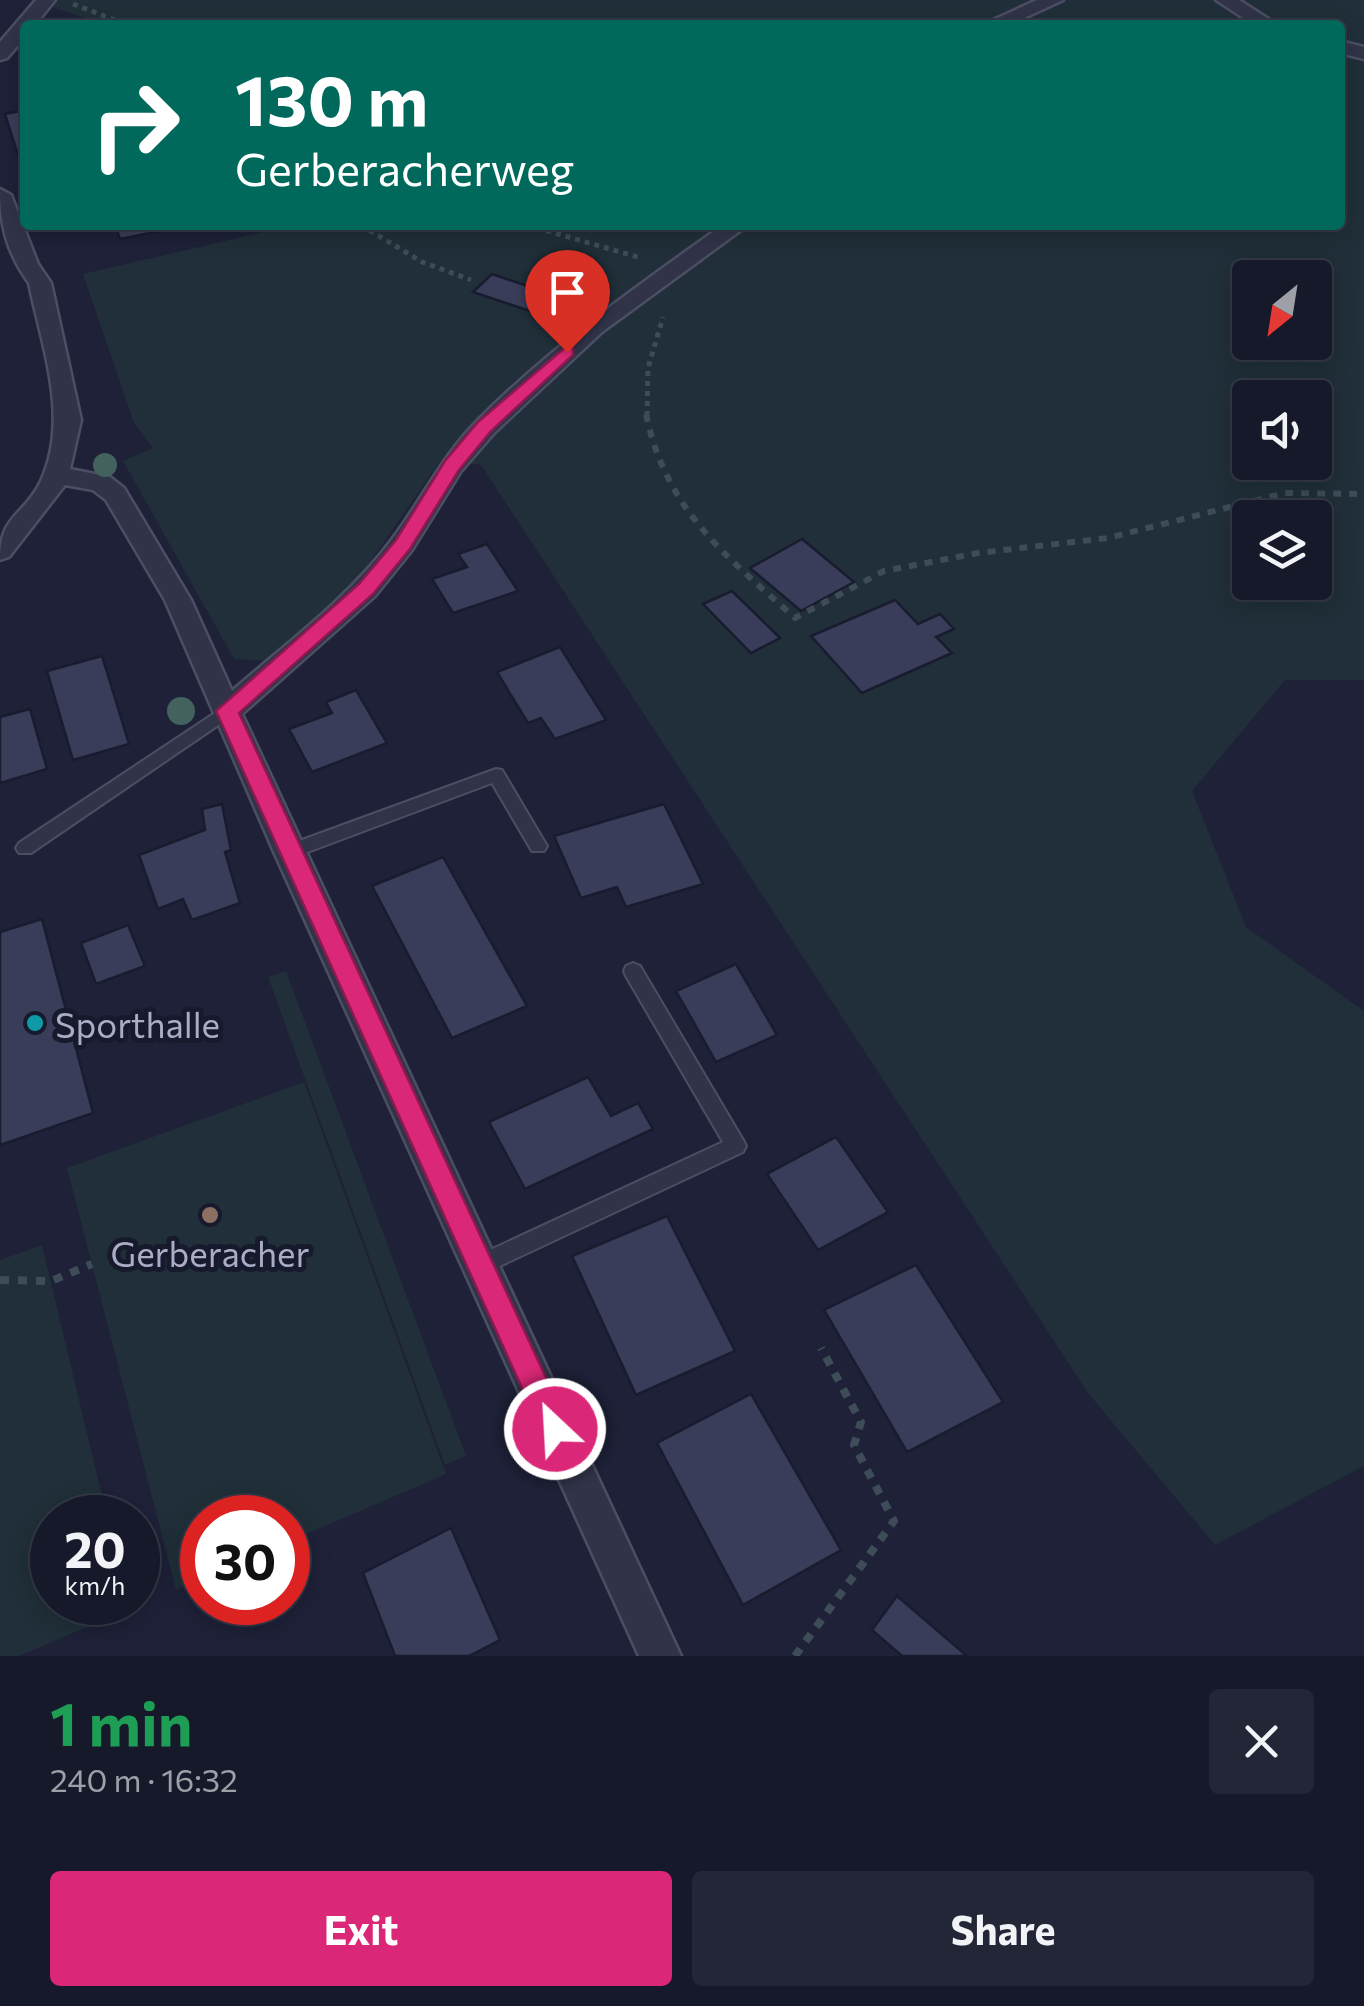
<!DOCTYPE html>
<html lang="en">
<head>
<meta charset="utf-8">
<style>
  :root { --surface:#16192a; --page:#232636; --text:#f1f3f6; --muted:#9ea0a8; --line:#353847; --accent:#db2777 }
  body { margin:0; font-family:Commissioner,sans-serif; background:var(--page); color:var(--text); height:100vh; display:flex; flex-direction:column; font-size:38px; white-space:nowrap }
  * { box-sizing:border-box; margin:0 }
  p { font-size:32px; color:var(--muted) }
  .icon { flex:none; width:55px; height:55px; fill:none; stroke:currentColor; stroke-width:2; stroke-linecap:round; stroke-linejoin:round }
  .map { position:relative; height:1656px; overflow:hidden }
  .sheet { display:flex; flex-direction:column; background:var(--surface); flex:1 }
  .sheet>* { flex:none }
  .hud { position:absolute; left:20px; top:20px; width:1325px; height:210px; border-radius:10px; box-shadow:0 5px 25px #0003,0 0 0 2px var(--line); background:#00695c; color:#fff; overflow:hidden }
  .needle { width:65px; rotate:210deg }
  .controls { position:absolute; left:1232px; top:260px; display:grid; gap:20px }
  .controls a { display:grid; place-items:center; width:100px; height:100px; border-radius:10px; background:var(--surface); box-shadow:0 5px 25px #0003,0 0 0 2px var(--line); font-size:50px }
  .speed { position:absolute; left:30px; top:1495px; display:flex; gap:20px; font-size:50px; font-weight:700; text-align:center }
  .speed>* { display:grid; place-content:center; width:130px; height:130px; border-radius:50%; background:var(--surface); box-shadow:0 5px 25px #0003,0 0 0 2px var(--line); line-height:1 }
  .speed small { font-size:25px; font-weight:400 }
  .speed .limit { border:15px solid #d22; background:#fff; color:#111 }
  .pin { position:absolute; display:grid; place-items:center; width:85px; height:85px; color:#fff; margin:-102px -42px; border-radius:50% 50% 50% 0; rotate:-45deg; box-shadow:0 0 10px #0007 }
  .pin .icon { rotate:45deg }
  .me { position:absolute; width:110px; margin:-55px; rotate:335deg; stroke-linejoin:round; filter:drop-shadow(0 0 8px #0008) }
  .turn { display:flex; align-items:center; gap:35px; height:210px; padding:0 50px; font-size:45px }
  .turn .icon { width:130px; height:130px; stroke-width:2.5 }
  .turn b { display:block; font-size:70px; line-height:85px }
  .round { display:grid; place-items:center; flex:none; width:105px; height:105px; border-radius:10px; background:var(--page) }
  .headline { display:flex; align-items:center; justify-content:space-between; height:170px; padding:0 50px }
  h1 { font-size:60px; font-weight:700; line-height:75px; color:#1e9e55 }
  .primary-button { display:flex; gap:20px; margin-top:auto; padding:20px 50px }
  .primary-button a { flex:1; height:115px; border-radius:10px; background:var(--accent); color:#fff; font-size:40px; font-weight:700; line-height:115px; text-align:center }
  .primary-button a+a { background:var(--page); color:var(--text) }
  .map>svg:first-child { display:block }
  .green { fill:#202f39; fill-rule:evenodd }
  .building { fill:#393d59; stroke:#191b2f; stroke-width:2.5 }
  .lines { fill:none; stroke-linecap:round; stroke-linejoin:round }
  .lane-casing { stroke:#4c4e64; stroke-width:4 }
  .street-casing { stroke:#4c4e64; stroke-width:5 }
  .path-far2 { stroke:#3d4c57; stroke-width:5; stroke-dasharray:5 5; stroke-linecap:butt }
  .path-far1 { stroke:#3d4c57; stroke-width:6; stroke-dasharray:8 8; stroke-linecap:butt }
  .path { stroke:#3d4c57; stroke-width:8; stroke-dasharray:9 9; stroke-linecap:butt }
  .lane { fill:#313449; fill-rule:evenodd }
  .street { fill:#313449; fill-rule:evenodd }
  .tree { fill:#43625e }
  .route { fill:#db2777; stroke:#8e194d; stroke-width:2.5 }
  .culture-dot { fill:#0f9aa8; stroke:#171a2d; stroke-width:4 }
  .education-dot { fill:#8d6e63; stroke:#171a2d; stroke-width:4 }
  .labels { text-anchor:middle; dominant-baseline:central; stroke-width:10; stroke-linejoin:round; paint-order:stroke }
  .poi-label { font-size:35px; fill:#abadc6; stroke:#171a2d; text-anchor:start }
</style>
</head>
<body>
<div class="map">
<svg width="1364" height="1656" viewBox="0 0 1364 1656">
  <rect width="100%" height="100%" fill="#1e2138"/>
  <g class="green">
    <path d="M42,0H1364V680H1285L1192,791L1246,927L1364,1011V1466L1215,1545L1088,1393L481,465L441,460L359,578L266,661L234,659L123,461L153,448L134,423L83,274L294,225H1340V25H105L40,3ZM1250,278H1315V342H1250ZM1250,398H1315V462H1250ZM1250,518H1315V582H1250Z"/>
    <path d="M286,971L466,1456L445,1465L268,977Z"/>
    <path d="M304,1082L446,1474L288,1542V1518H202V1579L176,1590L67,1168Z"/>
    <path d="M42,1245L107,1517L52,1518V1602L127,1603L129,1609L19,1656H0V1260Z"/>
  </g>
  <g class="building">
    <path d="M25,110V177L5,114Z"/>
    <path d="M115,225H190L120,239Z"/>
    <path d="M492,274L551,294L533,312L473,292Z"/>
    <path d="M802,539L854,582L801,611L750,568Z"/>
    <path d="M487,544L518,591L453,613L432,579L467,567L458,554Z"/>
    <path d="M732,591L780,638L751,653L703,604Z"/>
    <path d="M895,600L918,624L940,614L954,629L936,637L952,653L862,693L811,636Z"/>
    <path d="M560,647L606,720L555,739L541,718L528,723L497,672Z"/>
    <path d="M102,656L129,744L73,760L47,671Z"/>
    <path d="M356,690L387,743L312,772L289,729L332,713L326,702Z"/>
    <path d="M30,709L47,769L0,783V717Z"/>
    <path d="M222,804L231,850L225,852L240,903L192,920L183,899L158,909L139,855L205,830L202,809Z"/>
    <path d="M664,804L703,884L626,907L617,887L581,898L554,836Z"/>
    <path d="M443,857L527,1006L452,1038L372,886Z"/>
    <path d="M42,919L93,1113L0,1145V932Z"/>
    <path d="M128,925L145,966L96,984L81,943Z"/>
    <path d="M736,964L777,1035L716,1062L676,991Z"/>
    <path d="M588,1077L611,1116L638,1103L653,1129L525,1189L489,1122Z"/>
    <path d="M836,1137L888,1212L818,1250L767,1174Z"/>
    <path d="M667,1216L735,1351L636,1395L572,1256Z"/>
    <path d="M916,1265L1003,1402L907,1452L824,1310Z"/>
    <path d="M751,1394L841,1550L743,1605L657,1443Z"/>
    <path d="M451,1528L500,1640L469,1656H395L363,1573Z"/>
    <path d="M897,1596L967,1656H902L872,1630Z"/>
  </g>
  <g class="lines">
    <g class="lane-casing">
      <g id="lane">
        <path d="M227,705L235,711L233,715L31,853H19L16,848L19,843Z"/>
        <path d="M496,769L502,770L544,841L547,846L544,851H532L492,783L289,859L283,857L280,852L283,847Z"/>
        <path d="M633,963L640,966L743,1140L746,1146L743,1152L487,1272L480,1275L473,1272L470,1265L473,1258L723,1142L626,976L624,971L626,966Z"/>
      </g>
    </g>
    <g class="street-casing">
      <g id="street">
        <path d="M36,0H55L35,25H25V37L7,58L0,60V42Z"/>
        <path d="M1037,0H1063L1009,25H982Z"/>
        <path d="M1216,0H1239L1278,25H1254Z"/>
        <path d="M1340,41L1364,47V59L1340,53Z"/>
        <path d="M0,189L11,195L38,264L51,283L81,420L70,469L110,477L124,488L191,600L232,691C287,643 349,598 393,538C422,499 443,455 478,420C552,346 637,286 723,225H748L602,332L494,433L461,471L412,550L375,596L242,714L681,1656H639L274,852L165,600L106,500L93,490L65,485L9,557L0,560C0,513 24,517 41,481C70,418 42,347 29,283C7,253 0,225 0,189Z"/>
      </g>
    </g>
    <g class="path-far2">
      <path d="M73,4L128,25"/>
      <path d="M361,225L422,262L471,280"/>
      <path d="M527,225L641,258"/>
      <path d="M647,416L648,368L663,317"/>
    </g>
    <path class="path-far1" d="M646,414C666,510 725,555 795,618L884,571L978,553L1108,538L1285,493L1364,494"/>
    <g class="path">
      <path d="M0,1280L51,1281L92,1264"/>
      <path d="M795,1656L894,1521L854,1445L861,1422L821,1348"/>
    </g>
    <use href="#lane" class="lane"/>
    <use href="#street" class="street"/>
  </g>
  <g class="tree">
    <circle cx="105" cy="465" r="12"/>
    <circle cx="181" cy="711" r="14"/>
  </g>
  <path class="route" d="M567,346L573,348V355L491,431L459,470L410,549L373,594L239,713L565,1419L569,1429L565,1439L555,1444L545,1439L216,711L359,584L396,540L445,461L478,422Z"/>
  <circle class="culture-dot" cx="35" cy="1023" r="10"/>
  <circle class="education-dot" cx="210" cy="1215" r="10"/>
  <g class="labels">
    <g class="poi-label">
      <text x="55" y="1023">Sporthalle</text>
      <text x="210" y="1252" text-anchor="middle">Gerberacher</text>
    </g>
  </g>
</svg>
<div class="controls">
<a><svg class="needle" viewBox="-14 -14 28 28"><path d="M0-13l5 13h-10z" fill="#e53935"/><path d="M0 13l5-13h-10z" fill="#9ea0a8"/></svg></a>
<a><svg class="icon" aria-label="sound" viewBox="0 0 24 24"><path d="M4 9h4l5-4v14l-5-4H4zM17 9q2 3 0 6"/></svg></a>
<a><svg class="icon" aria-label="layers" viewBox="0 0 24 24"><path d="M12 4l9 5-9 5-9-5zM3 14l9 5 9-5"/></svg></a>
</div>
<div class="speed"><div>20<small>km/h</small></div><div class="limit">30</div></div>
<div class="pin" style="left:567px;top:352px;background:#d93025"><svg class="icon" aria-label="arrive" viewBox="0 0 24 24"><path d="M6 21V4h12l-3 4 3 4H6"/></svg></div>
<svg class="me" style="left:555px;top:1429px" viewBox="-20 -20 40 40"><circle r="17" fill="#db2777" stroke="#fff" stroke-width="3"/><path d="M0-11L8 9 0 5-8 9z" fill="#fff"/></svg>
<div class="hud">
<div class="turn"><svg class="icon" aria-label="right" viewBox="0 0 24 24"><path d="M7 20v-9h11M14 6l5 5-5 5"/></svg><div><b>130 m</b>Gerberacherweg</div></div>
</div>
</div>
<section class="sheet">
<div class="headline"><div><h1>1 min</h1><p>240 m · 16:32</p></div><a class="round"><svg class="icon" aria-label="close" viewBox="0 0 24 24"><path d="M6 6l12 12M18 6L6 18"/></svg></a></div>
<div class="primary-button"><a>Exit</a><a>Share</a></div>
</section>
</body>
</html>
